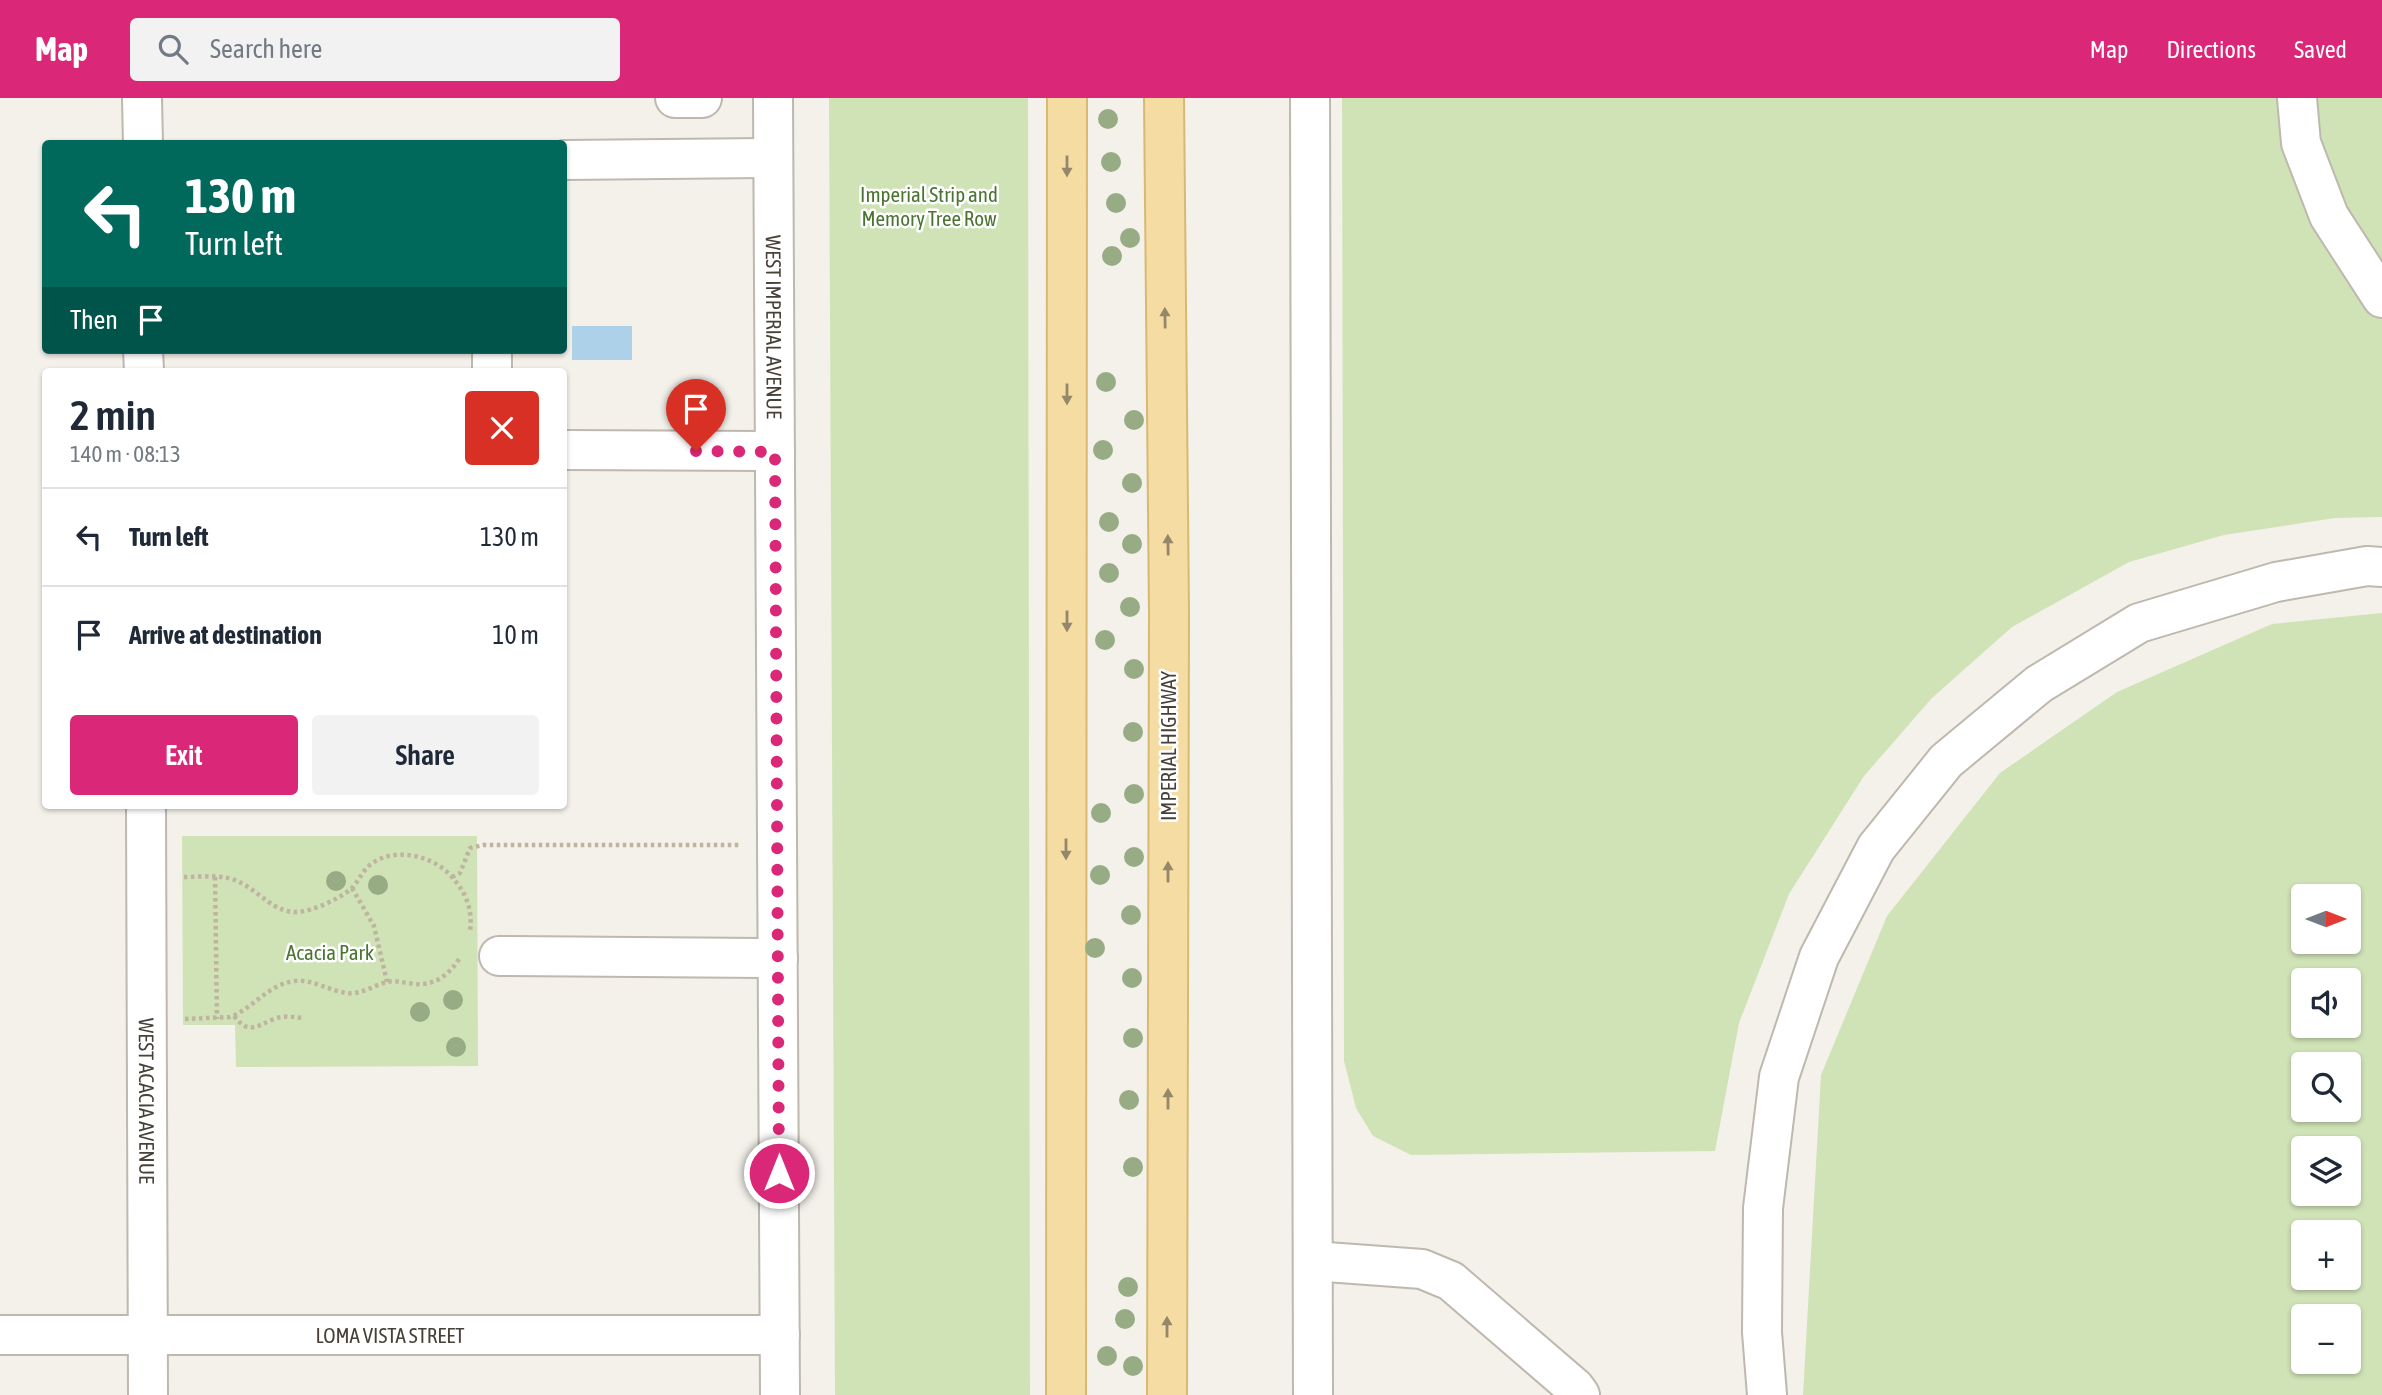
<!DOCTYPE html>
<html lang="en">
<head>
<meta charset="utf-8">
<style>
  :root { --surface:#fff; --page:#f2f2f3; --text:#1f2937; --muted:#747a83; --line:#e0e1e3; --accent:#db2777 }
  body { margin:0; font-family:"Asap Condensed",sans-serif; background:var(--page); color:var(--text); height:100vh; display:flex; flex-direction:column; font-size:26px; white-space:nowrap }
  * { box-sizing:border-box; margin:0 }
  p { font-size:23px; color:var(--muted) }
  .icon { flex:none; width:38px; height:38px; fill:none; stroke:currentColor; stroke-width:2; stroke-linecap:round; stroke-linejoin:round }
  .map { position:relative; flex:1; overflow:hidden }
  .sheet { position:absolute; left:42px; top:270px; width:525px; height:441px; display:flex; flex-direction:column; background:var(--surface); border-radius:7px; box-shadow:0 2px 5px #0004 }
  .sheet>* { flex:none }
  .top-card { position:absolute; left:42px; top:42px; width:525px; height:214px; border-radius:7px; box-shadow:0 2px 5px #0004; background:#00695c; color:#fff; overflow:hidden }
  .needle { width:46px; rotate:90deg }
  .controls { position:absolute; left:2291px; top:786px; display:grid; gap:14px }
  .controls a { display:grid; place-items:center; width:70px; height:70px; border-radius:7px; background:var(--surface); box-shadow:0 2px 5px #0004; font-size:35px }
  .pin { position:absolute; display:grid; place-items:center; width:60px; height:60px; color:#fff; margin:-72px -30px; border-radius:50% 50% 50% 0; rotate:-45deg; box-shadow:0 0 7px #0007 }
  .pin .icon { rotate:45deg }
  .me { position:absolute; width:77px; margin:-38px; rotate:0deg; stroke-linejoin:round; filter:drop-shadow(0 0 5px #0008) }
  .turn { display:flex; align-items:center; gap:24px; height:147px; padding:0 28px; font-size:32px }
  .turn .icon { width:91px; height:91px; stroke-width:2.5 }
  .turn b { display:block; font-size:49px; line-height:60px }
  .then { display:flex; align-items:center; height:66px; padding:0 28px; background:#0003; gap:14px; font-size:26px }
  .round { display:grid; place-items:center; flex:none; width:74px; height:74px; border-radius:7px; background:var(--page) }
  .summary { display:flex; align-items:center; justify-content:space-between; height:119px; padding:0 28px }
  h1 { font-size:42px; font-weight:600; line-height:52px }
  .button { display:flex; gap:14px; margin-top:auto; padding:14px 28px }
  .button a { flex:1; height:80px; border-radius:7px; background:var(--accent); color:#fff; font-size:28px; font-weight:600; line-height:80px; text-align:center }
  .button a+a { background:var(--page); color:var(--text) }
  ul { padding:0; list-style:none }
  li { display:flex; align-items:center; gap:21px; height:98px; padding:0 28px; border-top:2px solid var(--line) }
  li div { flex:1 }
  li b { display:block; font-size:26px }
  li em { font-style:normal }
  header { display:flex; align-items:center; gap:42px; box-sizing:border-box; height:98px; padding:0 35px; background:var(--accent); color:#fff }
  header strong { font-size:33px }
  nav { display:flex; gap:38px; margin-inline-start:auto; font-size:24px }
  .search { width:490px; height:63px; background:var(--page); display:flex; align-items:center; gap:18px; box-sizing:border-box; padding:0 24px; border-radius:7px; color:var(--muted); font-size:26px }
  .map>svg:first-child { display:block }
  .green { fill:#d0e3b7; fill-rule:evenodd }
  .water { fill:#add1e9 }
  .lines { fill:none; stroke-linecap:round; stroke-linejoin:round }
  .minor-casing { stroke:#beb8ae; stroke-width:42 }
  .major-casing { stroke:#d8b974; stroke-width:42 }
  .path { stroke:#beb4a0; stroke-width:4.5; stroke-dasharray:3.5 3.5; stroke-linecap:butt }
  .minor { stroke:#fff; stroke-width:38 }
  .major { stroke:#f4dca3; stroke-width:38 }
  .tree { fill:#97ac85 }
  .oneway { fill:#958769 }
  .route { stroke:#db2777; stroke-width:12; stroke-dasharray:0 21.6 }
  .labels { text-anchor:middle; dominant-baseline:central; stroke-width:5; stroke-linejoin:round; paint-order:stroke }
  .park-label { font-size:21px; fill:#4b7332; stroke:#fff }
  .street-label { font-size:21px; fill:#474139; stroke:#fff }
</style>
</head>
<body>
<header>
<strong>Map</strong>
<div class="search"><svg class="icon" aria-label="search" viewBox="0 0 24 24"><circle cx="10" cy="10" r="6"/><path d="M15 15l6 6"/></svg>Search here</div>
<nav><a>Map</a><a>Directions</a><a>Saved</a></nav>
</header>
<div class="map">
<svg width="2382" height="1297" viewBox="0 0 2382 1297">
  <rect width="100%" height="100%" fill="#f3f1ea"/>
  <g class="green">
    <path d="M829,0H1028L1030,1297H835Z"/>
    <path d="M1342,0H2382V419L2335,420L2224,437L2129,464L2012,529L1932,600L1864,678L1789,796L1739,925L1715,1053L1411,1057L1373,1038L1356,1010L1344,963Z"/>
    <path d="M2382,515V1297H1803L1821,977L1887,818L2000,675L2117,594L2272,526ZM2303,798H2348V844H2303ZM2303,882H2348V928H2303ZM2303,966H2348V1012H2303ZM2303,1050H2348V1096H2303ZM2348,1134V1180H2303V1134ZM2348,1218V1264H2303V1218Z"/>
    <path d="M477,738L478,968L236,969L235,927H183L182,738Z"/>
  </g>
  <rect class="water" x="572" y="228" width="60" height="34"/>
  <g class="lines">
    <g class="minor-casing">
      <g id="minor">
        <path d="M142,0L143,46"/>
        <path d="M675,0H702"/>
        <path id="s1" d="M773,0L780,1297"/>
        <path d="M1310,0L1313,1297"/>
        <path d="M2297,0L2301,45L2329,118L2382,200"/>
        <path d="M564,62L773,60"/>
        <path d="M143,252L144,273"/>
        <path d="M492,252V273"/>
        <path d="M564,352L775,353"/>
        <path id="s2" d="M146,707L148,1297"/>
        <path d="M499,858L778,860"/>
        <path d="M1313,1163L1422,1171L1451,1183L1575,1290L1580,1297"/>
        <path id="s3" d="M0,1237H780"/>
        <path d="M1767,1297L1762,1234L1763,1110L1779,979L1819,859L1876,750L1946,663L2039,586L2139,525L2276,484L2367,468L2382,469"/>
      </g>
    </g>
    <g class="major-casing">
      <g id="major">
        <path d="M1164,0L1169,515L1167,1297"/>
        <path d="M1066,1297L1067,0"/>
      </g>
    </g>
    <g class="path">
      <path d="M184,779C201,779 222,776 237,783C259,792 272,815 298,814C313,813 339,801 351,791C359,783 362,773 371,766C394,749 431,757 449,776C465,792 473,810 470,833"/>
      <path d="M215,779L217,921"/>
      <path d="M452,779L460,775L470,750L483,747H741"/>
      <path d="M352,790L374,828L387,884"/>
      <path d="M234,918C249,938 258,927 274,921C284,917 293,919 303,920"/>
      <path d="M185,921L230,919C254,910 268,886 295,883C313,881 329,893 347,895C361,897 374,887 387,884C396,882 405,885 414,886C436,888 450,876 461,858"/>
    </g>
    <use href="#minor" class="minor"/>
    <use href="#major" class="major"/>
  </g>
  <g class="tree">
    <circle cx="1108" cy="21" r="10"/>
    <circle cx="1111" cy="64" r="10"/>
    <circle cx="1116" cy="105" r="10"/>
    <circle cx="1130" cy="140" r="10"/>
    <circle cx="1112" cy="158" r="10"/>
    <circle cx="1106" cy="284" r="10"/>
    <circle cx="1134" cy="322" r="10"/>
    <circle cx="1103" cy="352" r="10"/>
    <circle cx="1132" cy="385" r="10"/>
    <circle cx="1109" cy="424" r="10"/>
    <circle cx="1132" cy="446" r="10"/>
    <circle cx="1109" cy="475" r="10"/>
    <circle cx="1130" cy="509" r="10"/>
    <circle cx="1105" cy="542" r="10"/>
    <circle cx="1134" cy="571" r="10"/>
    <circle cx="1133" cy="634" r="10"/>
    <circle cx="1134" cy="696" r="10"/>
    <circle cx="1101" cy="715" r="10"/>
    <circle cx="1134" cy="759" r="10"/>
    <circle cx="1100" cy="777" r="10"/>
    <circle cx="336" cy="783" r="10"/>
    <circle cx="378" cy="787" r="10"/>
    <circle cx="1131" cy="817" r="10"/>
    <circle cx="1095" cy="850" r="10"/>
    <circle cx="1132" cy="880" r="10"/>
    <circle cx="453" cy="902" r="10"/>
    <circle cx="420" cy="914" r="10"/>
    <circle cx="1133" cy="940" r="10"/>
    <circle cx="456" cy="949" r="10"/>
    <circle cx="1129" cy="1002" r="10"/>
    <circle cx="1133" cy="1069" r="10"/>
    <circle cx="1128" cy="1189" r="10"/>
    <circle cx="1125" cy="1221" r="10"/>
    <circle cx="1107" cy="1258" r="10"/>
    <circle cx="1133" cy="1268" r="10"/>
  </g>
  <defs><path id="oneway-solid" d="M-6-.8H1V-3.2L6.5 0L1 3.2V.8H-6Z" transform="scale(1.75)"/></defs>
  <g class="oneway">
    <use href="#oneway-solid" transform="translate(1067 68) rotate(90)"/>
    <use href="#oneway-solid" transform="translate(1165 220) rotate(-91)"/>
    <use href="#oneway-solid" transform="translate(1067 296) rotate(90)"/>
    <use href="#oneway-solid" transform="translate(1168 447) rotate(-91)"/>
    <use href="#oneway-solid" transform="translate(1067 523) rotate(90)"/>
    <use href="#oneway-solid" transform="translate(1066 751) rotate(90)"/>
    <use href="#oneway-solid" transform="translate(1168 774) rotate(-90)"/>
    <use href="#oneway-solid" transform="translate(1168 1001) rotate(-90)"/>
    <use href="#oneway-solid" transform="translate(1167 1229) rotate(-90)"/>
  </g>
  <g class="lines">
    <path class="route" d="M696,353L775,354L779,1075"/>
  </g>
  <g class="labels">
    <g class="park-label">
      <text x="929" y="96">Imperial Strip and<tspan x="929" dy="24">Memory Tree Row</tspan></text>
      <text x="330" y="854">Acacia Park</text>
    </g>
    <g class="street-label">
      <text stroke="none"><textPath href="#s1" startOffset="229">WEST IMPERIAL AVENUE</textPath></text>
      <text transform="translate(1168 648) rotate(-90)">IMPERIAL HIGHWAY</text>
      <text stroke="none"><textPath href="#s2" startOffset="296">WEST ACACIA AVENUE</textPath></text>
      <text stroke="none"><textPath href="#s3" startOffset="390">LOMA VISTA STREET</textPath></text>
    </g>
  </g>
</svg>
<div class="controls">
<a><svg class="needle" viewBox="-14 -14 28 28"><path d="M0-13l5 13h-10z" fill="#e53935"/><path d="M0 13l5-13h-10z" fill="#747a83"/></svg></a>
<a><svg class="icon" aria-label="sound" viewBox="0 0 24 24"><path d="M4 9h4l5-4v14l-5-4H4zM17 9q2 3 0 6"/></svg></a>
<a><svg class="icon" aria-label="search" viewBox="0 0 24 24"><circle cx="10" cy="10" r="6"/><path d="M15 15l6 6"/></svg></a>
<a><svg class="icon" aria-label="layers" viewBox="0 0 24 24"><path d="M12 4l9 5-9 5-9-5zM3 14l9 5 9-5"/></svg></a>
<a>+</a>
<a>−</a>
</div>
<div class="pin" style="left:696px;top:353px;background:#d93025"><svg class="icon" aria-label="arrive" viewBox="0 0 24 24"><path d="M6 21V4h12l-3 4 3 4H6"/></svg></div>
<svg class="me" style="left:779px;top:1075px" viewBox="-20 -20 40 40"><circle r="17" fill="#db2777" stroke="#fff" stroke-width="3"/><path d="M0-11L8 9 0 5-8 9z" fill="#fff"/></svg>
<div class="top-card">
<div class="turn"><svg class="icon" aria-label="left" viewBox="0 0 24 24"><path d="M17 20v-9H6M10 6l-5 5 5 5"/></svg><div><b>130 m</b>Turn left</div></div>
<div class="then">Then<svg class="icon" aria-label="arrive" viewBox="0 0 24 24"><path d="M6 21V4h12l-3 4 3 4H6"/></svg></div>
</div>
<section class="sheet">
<div class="summary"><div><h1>2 min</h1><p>140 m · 08:13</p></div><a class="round" style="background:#d93025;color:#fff"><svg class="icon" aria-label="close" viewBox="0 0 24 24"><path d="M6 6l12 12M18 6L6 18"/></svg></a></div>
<ul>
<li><svg class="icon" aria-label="left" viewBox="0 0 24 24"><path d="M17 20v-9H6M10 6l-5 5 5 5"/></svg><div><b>Turn left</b></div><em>130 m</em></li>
<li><svg class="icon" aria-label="arrive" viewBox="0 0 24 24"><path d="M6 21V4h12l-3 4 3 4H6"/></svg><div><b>Arrive at destination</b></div><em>10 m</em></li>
</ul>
<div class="button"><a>Exit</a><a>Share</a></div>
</section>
</div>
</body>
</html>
